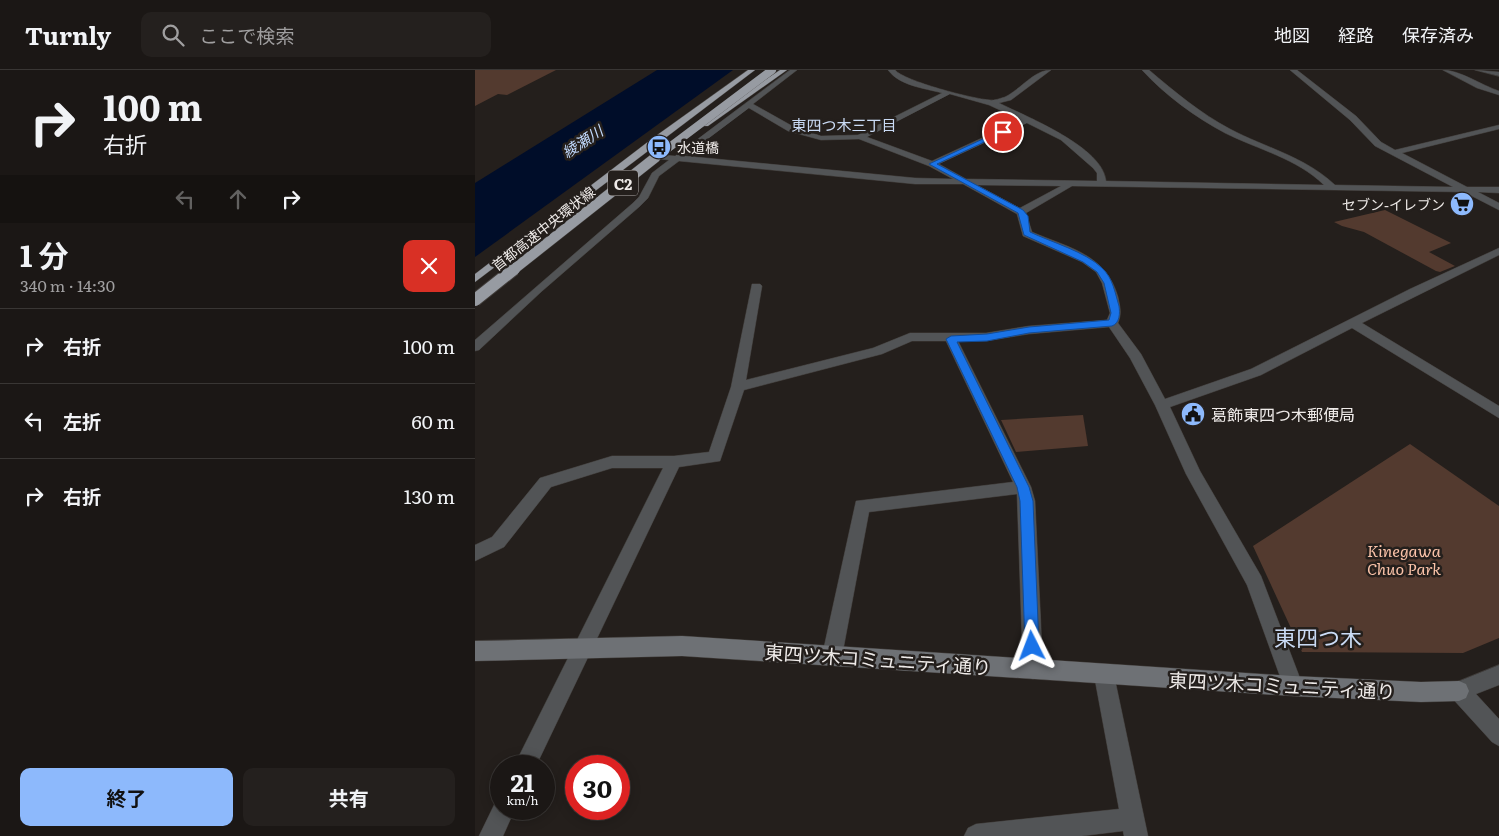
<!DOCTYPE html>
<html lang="ja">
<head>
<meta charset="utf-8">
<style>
  :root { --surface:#1b1715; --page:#24201e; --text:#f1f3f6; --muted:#a09fa0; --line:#393634; --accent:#8db9fc }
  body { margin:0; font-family:Literata,"Noto Sans JP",serif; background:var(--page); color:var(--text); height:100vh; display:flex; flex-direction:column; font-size:19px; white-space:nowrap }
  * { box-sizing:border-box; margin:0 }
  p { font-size:16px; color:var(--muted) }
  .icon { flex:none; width:28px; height:28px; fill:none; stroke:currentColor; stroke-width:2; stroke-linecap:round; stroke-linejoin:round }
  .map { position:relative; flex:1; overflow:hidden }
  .drawer { display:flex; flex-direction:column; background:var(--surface); width:475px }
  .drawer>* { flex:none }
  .top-card { background:#1b1715; color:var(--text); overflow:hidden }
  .speed { position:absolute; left:15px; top:685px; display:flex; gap:10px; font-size:25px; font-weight:700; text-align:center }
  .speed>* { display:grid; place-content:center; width:65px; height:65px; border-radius:50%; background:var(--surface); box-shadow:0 2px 12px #0003,0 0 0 1px var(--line); line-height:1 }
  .speed small { font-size:12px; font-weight:400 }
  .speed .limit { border:8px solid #d22; background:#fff; color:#111 }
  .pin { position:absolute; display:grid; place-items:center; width:42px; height:42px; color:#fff; margin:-21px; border:2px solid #fff; border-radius:50%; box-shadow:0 1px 5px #0007 }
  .me { position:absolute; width:55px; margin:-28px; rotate:357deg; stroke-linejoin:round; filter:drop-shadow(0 0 4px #0008) }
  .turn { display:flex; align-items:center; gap:18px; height:105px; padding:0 20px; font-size:22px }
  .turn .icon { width:65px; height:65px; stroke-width:2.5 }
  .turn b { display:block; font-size:35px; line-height:42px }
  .lanes { display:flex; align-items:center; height:48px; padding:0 20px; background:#0003; justify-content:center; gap:25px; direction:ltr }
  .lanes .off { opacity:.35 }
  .round { display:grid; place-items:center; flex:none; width:52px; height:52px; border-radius:10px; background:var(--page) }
  .summary { display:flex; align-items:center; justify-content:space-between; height:85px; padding:0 20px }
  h1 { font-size:30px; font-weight:700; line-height:38px }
  .primary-button { display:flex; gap:10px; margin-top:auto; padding:10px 20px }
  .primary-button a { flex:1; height:58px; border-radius:10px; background:var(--accent); color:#111; font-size:20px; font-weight:700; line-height:58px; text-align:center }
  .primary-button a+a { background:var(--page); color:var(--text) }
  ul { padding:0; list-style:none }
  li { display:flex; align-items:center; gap:15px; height:75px; padding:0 20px; border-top:1px solid var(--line) }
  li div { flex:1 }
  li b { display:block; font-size:19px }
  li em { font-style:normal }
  header { display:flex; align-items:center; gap:30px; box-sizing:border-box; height:70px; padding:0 25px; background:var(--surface); border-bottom:1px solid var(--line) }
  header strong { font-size:24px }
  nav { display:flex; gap:28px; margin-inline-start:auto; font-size:18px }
  .search { width:350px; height:45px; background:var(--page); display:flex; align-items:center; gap:12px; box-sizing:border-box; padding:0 18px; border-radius:10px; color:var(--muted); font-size:19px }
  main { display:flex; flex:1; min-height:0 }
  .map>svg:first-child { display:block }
  .green { fill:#533a2f }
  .water { fill:#000d29 }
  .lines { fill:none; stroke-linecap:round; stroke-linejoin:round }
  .street-casing { stroke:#403c39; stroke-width:1 }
  .secondary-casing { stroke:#403c39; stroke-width:1 }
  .highway-casing { stroke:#403c39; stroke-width:1 }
  .street { fill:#525456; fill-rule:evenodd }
  .secondary { fill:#6e7175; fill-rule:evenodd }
  .highway { fill:#979ba2; fill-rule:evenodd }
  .highway-bridge-far2-casing { stroke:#403c39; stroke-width:8; stroke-linecap:butt }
  .highway-bridge-far1-casing { stroke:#403c39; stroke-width:11; stroke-linecap:butt }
  .highway-bridge-casing { stroke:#403c39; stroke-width:14; stroke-linecap:butt }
  .highway-bridge-far2 { stroke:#979ba2; stroke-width:8 }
  .highway-bridge-far1 { stroke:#979ba2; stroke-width:10 }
  .highway-bridge { stroke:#979ba2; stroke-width:12 }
  .route { fill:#1a73e8; stroke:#114b97 }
  .labels { text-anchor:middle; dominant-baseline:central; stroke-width:5; stroke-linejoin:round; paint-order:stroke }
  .far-poi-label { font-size:14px; fill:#efebe9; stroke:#241f1c; text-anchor:start }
  .far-street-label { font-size:14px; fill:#efebe9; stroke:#241f1c }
  .far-neighbourhood-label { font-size:15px; fill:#cadbf5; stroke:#241f1c }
  .far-water-label { font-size:15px; font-style:italic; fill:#c2dafe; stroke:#241f1c }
  .shield { fill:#241f1c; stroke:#b2aeac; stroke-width:1 }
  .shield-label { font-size:15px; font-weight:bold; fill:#efebe9 }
  .poi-label { font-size:16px; fill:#efebe9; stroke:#241f1c; text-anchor:start }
  .park-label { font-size:16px; font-style:italic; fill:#fbc3a9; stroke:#241f1c }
  .near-street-label { font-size:19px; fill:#efebe9; stroke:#241f1c }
  .near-quarter-label { font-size:22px; fill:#cadbf5; stroke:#241f1c }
</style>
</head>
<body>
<header>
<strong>Turnly</strong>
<div class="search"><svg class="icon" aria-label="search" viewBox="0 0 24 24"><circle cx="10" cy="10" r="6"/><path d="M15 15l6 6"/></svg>ここで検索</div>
<nav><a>地図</a><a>経路</a><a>保存済み</a></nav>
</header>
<main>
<section class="drawer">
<div class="top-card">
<div class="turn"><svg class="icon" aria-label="right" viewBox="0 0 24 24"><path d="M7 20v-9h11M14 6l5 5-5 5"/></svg><div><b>100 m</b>右折</div></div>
<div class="lanes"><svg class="icon off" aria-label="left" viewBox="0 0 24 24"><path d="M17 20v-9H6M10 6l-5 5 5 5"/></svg><svg class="icon off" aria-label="ahead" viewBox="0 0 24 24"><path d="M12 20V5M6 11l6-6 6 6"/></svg><svg class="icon" aria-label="right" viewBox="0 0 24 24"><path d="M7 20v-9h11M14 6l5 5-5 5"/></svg></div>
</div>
<div class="summary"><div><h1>1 分</h1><p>340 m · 14:30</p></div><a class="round" style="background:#d93025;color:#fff"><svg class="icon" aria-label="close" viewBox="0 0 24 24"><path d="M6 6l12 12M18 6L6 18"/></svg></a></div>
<ul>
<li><svg class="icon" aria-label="right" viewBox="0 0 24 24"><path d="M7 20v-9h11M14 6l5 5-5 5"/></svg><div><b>右折</b></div><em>100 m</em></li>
<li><svg class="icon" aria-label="left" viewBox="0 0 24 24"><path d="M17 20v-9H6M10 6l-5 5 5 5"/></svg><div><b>左折</b></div><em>60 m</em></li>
<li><svg class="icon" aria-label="right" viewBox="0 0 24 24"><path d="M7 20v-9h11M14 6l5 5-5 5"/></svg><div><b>右折</b></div><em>130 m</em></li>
</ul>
<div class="primary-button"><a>終了</a><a>共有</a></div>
</section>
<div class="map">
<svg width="1024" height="766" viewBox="0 0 1024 766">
  <rect width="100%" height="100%" fill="#241f1c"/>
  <g class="green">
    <path d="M0,0H81L32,25L23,24L0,36Z"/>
    <path d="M910,140L976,173L954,182L980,196L965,202L961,201L889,162L867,156L859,152Z"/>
    <path d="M608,345L613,376L541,382L526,350Z"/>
    <path d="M935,374L1024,436V568L988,583L827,582L778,476Z"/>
  </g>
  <path class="water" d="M182,0H258L0,187V113Z"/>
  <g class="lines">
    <g class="street-casing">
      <g id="street">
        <path d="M315,0H322L278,34L319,57L346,66L383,65L467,23C449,18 425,16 413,0H420C429,11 498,29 515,30C519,31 526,28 530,27C546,19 559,0 576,0L536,30L524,33C552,47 628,77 631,111L849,115C821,88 784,80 750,63C720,47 690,25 667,0H674C700,22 725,43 755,59C791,78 829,86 860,115L978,117L900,76L875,50L815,0H822L881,46L906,72L920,80L1024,55V59L927,83L992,117H1024V123L1003,122L1024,133V140L989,122L597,116L551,143L557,162C594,178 631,184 643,227C645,237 647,243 643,253L666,284L690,329L776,299L935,219L1024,178V185L887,253L1024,336V348L877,258L786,305L695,337L725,401L786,506L828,616L825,623L818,626L811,623L772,515L711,404L680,335L655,288L634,257L554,264L511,271H483L556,417L560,431L568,599L565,606L558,609L551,606L548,599L542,424L394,442L367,586L364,593L357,596L350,593L347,586L381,431L538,412L471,271H437L407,284L269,320L245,391L204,397L61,696H39L188,398H137L76,417L29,477L0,491V475L17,467L65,408L137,386H199L234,382L256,317L277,214H285L287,216L271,310L398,278L435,263H511L554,256L632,250L635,243L627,213L621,202L607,192L548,166L542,144L488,114H440L204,91L184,106L173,128L164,137L66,222L4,280L0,281V270L158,133L164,127L177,103L194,90L175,88V84L200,86ZM475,24L514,35L546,50L457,91L392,67ZM274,38L313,61L346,70L384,69L454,96L478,109L440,108L210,86ZM552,53L586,70L618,98L622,103V111L491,109L464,94ZM502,115L586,116L545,138Z"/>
        <path d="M968,0C985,0 1006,15 1024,21V25L1002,18Z"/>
        <path d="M1000,0L1024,2V6Z"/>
        <path d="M629,595L636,598L639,605L673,766H649L648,761L607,766H489L493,758L501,754L644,739L619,605L622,598Z"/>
        <path d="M1024,595V615L1001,624L1024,649V676L1017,672L977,628L974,621L977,614Z"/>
        <path d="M26,729V739H40L28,766H4L21,731Z"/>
      </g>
    </g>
    <g class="secondary-casing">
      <path id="secondary" d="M207,566L818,606L946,612L984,611L991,614L994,621L991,628L984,631L946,632L818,626L207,586L0,591V571Z"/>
    </g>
    <g class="highway-casing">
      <g id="highway">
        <path d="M273,0H280L0,212V204L178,68Z"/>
        <path d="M305,0H312L233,56H227V52Z"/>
      </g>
    </g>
    <use href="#street" class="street"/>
    <use href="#secondary" class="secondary"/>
    <use href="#highway" class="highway"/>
    <g class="highway-bridge-far2-casing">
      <path id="highway-bridge-far2" d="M180,88L297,0"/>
    </g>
    <g class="highway-bridge-far1-casing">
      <path id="highway-bridge-far1" d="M38,200L181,87"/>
    </g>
    <g class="highway-bridge-casing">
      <path id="highway-bridge" d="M0,230L39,199"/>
    </g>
    <use href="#highway-bridge-far2" class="highway-bridge-far2"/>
    <use href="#highway-bridge-far1" class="highway-bridge-far1"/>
    <use href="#highway-bridge" class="highway-bridge"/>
  </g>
  <path class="route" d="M525,61L531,62L462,94L548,140L553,146L555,162C576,172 611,182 627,198C638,208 640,223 644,236C645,243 645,253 637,256L554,263L512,271L482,272L554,417L558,431L564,576L562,581L557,584L552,581L550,576L545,431L542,417L471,269L476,266L512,264L554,257L634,250L636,243L629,213L622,202L608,192L549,165L543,143L454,94Z"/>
  <defs>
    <g id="bus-disc" transform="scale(1.25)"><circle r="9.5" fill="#8db9fc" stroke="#241f1c"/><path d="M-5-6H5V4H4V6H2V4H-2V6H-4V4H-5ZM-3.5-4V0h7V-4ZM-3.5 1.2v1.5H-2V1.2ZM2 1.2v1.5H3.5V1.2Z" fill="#111"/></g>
    <g id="supermarket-disc" transform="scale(1.25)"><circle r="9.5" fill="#8db9fc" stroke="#241f1c"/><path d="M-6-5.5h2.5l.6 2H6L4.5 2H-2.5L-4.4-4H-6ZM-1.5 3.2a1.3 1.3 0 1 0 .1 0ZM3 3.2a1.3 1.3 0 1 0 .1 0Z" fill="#111"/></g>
    <g id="civic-disc" transform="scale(1.25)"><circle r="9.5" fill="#8db9fc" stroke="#241f1c"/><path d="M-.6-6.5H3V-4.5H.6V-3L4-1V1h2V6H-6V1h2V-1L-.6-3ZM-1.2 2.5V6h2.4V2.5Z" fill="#111"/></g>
  </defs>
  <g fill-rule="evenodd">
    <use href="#bus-disc" x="184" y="77"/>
    <use href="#supermarket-disc" x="987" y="134"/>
    <use href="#civic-disc" x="718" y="344"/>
  </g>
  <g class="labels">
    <g class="far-poi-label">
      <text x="202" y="77">水道橋</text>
      <text x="970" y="134" text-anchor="end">セブン-イレブン</text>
    </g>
    <g class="far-street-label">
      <text transform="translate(68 158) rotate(-38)">首都高速中央環状線</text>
    </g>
    <g class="far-neighbourhood-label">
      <text x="369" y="54">東四つ木三丁目</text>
    </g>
    <g class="far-water-label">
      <text transform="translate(107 71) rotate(-33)">綾瀬川</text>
    </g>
    <rect class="shield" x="133" y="100.5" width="30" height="25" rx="4"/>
    <g class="shield-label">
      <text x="148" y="113">C2</text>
    </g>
    <g class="poi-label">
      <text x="736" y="344">葛飾東四つ木郵便局</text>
    </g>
    <g class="park-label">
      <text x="929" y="480">Kinegawa<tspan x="929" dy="18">Chuo Park</tspan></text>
    </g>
    <g class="near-street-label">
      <text transform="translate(403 589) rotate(4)">東四ツ木コミュニティ通り</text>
      <text transform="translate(807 615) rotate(3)">東四ツ木コミュニティ通り</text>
    </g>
    <g class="near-quarter-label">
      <text x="843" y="566">東四つ木</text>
    </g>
  </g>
</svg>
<div class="speed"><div>21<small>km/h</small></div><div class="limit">30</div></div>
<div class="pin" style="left:528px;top:62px;background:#d93025"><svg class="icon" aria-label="arrive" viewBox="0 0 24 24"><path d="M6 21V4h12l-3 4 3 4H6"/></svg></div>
<svg class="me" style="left:557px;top:576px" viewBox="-20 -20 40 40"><path d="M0-17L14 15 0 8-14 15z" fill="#1a73e8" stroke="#fff" stroke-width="4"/></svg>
</div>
</main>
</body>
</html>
